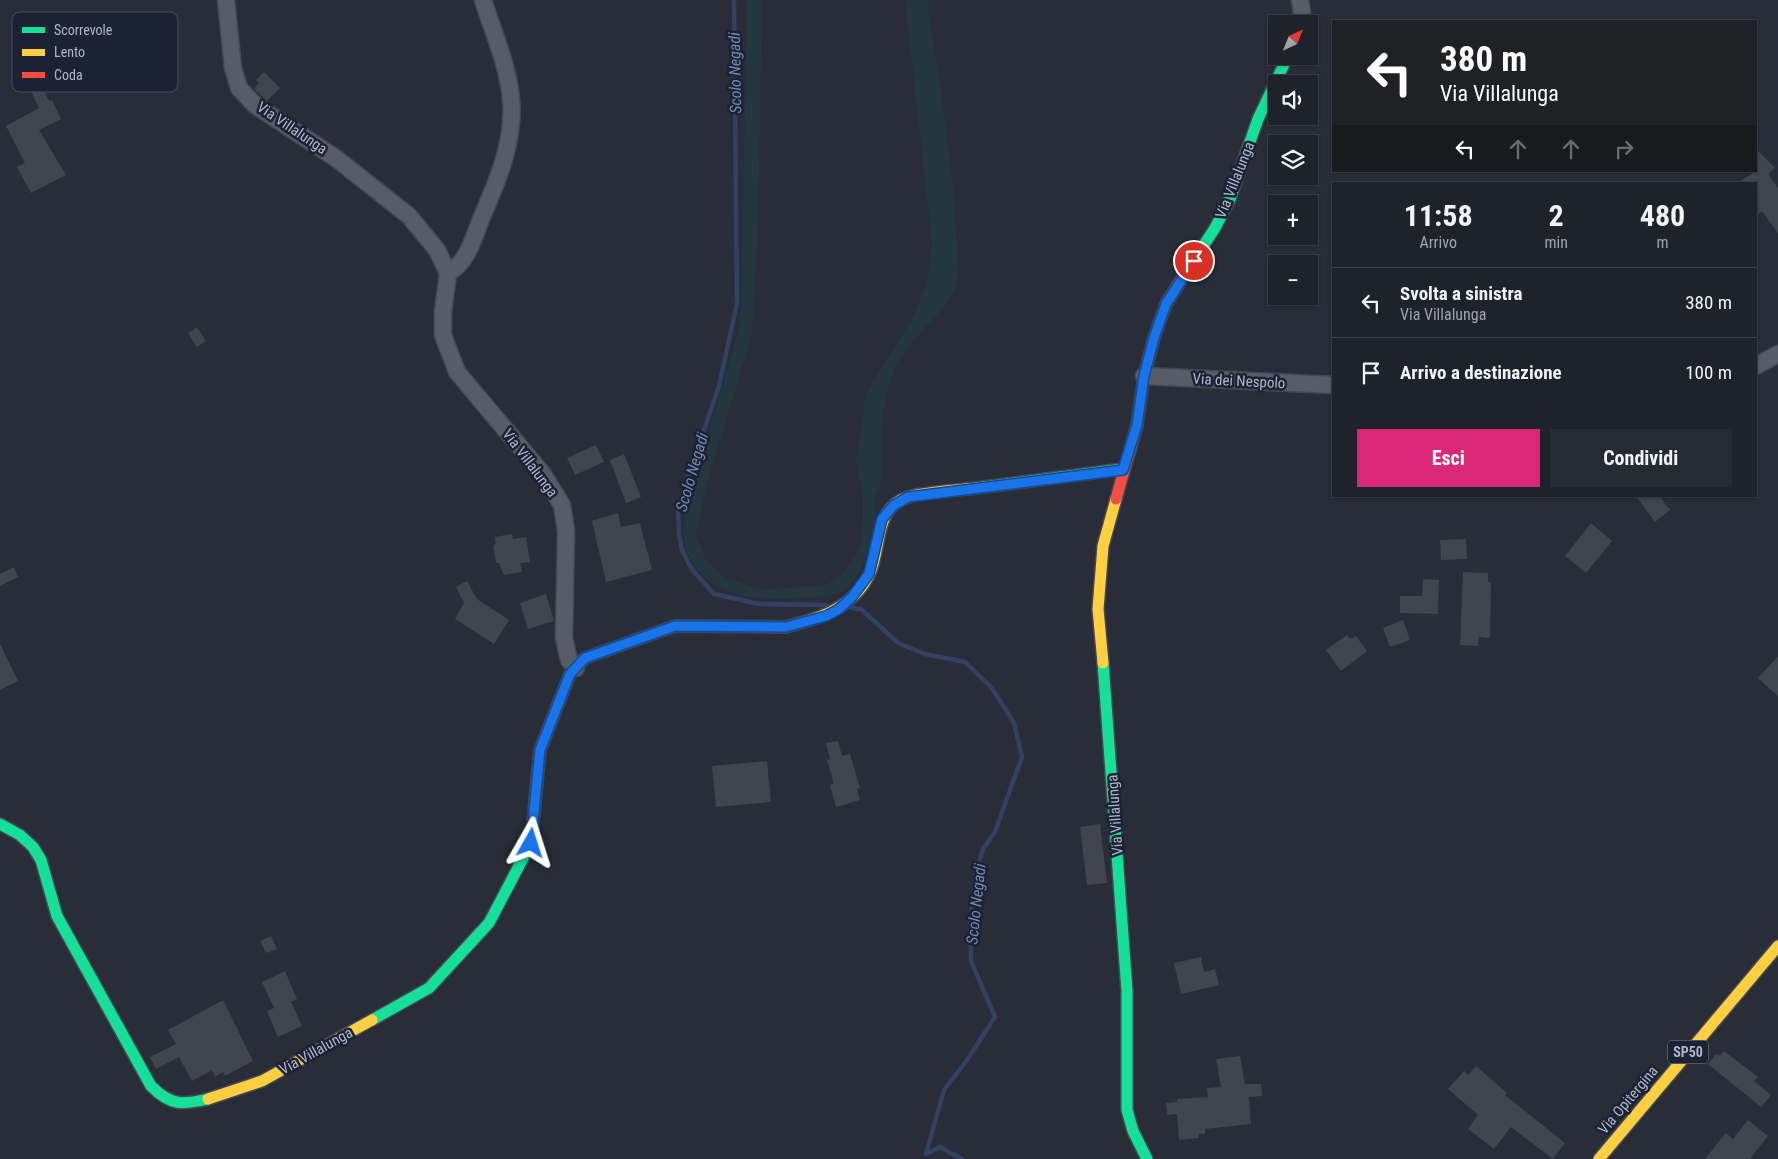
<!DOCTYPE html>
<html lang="it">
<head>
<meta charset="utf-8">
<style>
  :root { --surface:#1e222a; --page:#262a32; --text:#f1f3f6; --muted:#a1a4a8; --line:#3c3f47; --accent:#db2777 }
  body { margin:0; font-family:"Roboto Condensed",sans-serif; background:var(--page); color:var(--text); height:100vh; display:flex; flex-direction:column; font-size:19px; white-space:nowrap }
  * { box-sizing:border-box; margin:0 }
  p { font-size:16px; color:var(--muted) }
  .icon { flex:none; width:28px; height:28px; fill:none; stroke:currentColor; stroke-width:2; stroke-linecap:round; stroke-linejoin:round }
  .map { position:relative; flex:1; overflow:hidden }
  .sheet { position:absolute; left:1332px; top:182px; width:425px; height:315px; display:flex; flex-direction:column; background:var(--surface); border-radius:0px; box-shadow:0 1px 4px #0004,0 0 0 1px var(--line) }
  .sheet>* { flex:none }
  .hud { position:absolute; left:1332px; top:20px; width:425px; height:152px; border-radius:0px; box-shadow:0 1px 4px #0004,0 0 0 1px var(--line); background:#202124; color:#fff; overflow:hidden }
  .needle { width:32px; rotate:43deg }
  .buttons { position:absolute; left:1268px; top:15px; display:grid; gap:10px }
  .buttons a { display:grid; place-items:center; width:50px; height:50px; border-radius:0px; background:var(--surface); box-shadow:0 1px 4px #0004,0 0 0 1px var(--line); font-size:25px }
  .pin { position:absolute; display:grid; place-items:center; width:42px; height:42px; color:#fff; margin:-21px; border:2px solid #fff; border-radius:50%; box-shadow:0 1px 5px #0007 }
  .me { position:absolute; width:55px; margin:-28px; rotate:6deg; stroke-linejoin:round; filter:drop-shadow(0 0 4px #0008) }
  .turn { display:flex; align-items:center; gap:18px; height:105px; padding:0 25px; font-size:22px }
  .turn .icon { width:65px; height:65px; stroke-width:2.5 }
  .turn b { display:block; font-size:35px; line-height:42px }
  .lanes { display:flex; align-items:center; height:48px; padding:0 25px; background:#0003; justify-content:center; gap:25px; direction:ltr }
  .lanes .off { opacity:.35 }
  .eta { display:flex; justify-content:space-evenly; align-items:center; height:85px; text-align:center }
  .eta b { font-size:30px; font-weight:700; line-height:35px }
  .action { display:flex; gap:10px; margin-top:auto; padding:10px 25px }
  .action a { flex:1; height:58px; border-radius:0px; background:var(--accent); color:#fff; font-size:20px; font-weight:700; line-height:58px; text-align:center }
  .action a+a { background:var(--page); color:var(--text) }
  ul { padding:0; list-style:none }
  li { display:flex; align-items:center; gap:15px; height:70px; padding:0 25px; border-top:1px solid var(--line) }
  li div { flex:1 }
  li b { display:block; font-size:19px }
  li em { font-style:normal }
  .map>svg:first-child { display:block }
  .green { fill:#24373e }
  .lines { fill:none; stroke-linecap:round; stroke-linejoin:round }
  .stream { stroke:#324063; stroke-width:4.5 }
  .building { fill:#41454e }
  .street-casing { stroke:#444851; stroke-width:19 }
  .fast-casing { stroke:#444851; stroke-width:14 }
  .slow-casing { stroke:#444851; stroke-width:14 }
  .jam-casing { stroke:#444851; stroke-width:14 }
  .street { stroke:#585c66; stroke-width:16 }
  .fast { stroke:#16e098; stroke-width:11 }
  .slow { stroke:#ffcf43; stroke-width:11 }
  .jam { stroke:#f24e42; stroke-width:11 }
  .route-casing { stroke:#114b97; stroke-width:12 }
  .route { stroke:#1a73e8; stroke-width:9 }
  .labels { text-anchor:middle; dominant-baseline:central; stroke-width:5; stroke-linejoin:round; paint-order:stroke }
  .shield { fill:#1a2233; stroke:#848a9d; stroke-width:1 }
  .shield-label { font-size:14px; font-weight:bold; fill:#b1b7ca }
  .street-label { font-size:15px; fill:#b1b7ca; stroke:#1a2233 }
  .water-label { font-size:16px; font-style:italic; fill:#7589b4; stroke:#1a2233 }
  .key { fill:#1a2233; stroke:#474f60; stroke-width:1 }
  .key-label { font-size:14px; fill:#b1b7ca }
</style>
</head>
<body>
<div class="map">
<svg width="1778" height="1159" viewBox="0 0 1778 1159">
  <rect width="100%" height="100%" fill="#282d38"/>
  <path class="green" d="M747,0H762L758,230L752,335L707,483L696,535L706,561L724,577L762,590L826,585L843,574L853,560L860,547L863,520V497L856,461L866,393L913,318L927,283L932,243L905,0H927C938,78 953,156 956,234C957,250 960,270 956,285C947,316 898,343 890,382C886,398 882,415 881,432C880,450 884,469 880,487C879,491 875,494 875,498C873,504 876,512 876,519C873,542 865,571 847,588C836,597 817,597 802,598C744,604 674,589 685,513L741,322Z"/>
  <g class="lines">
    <g class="stream">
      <path d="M734,0L737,303L719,386L678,507L679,534L682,550L691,568L714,594L759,604L826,605"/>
      <path d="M851,608L861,609L898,643L925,654L965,662L992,688L1014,723L1022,757L995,832L983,849L976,872L970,924L971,961L995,1017L967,1060L944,1090L926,1154L940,1147L962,1159"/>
    </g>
  </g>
  <g class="building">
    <path d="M33,67L49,101L52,100L61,119L39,130L66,175L31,193L17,167L25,163L6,126L39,108L22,72Z"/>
    <path d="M264,72L280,88L267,101L254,89L259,83L256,80Z"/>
    <path d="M1756,149L1775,168L1768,174L1778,188V233L1762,211L1756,216V184H1736L1756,171Z"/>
    <path d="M197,327L206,341L197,347L188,333Z"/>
    <path d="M596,445L604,462L575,475L567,458Z"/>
    <path d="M624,454L641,497L626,503L610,460Z"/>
    <path d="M1636,496H1659L1670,510L1655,522Z"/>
    <path d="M618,513L621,527L640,523L652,570L606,582L592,521Z"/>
    <path d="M1591,523L1612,541L1586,573L1565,556Z"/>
    <path d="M512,534L513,539L526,537L530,562L520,563L522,572L504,575L499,563H496L493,545L496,544L495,537Z"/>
    <path d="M1466,539L1467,559L1441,560L1440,540Z"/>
    <path d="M14,567L18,577L0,586V574Z"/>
    <path d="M1463,572L1488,573V582H1491L1490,638L1479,637L1478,646L1460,645Z"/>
    <path d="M1423,579L1439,580L1438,614L1400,613V596H1422Z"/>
    <path d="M467,581L477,599L509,620L494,644L455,619L464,603L456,587Z"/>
    <path d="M546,594L554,621L528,629L520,603Z"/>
    <path d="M1403,620L1410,640L1390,647L1383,628Z"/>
    <path d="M1347,635L1350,639L1356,636L1367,651L1341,671L1326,650Z"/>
    <path d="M0,644L18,681L0,690Z"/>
    <path d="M1778,656V696L1758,678Z"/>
    <path d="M838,741L842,756L850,754L860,788L857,789L860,800L836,807L830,785L834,784L827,760L830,759L826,743Z"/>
    <path d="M767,761L771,802L716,807L712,766Z"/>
    <path d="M1100,824L1107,883L1087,885L1080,827Z"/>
    <path d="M271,936L277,949L266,953L260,941Z"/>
    <path d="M1201,957L1204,972L1215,969L1219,985L1181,994L1174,963Z"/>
    <path d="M285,971L297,999L291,1002L302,1026L278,1037L267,1011L274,1008L262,982Z"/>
    <path d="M223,1000L253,1061L225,1076L223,1072L215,1077L212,1070L192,1081L179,1057L156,1069L150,1057L176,1044L168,1030Z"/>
    <path d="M1724,1051L1758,1077L1754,1081L1771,1095L1761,1107L1708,1064L1716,1054L1719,1056Z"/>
    <path d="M1240,1056L1245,1084H1261L1262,1096L1249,1097L1251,1124L1205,1129V1134H1199V1138L1179,1140L1177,1114L1167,1115L1166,1103L1177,1102V1099L1208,1097L1207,1088L1221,1087L1216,1059Z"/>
    <path d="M1476,1066L1507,1093L1505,1095L1565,1143L1553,1159L1511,1127L1494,1149L1468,1129L1478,1115L1448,1089L1464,1071L1468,1075Z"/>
    <path d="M1748,1120L1768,1136L1750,1159H1705L1726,1133L1733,1139Z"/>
  </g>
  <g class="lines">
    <g class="street-casing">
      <g id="street">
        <path d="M226,0L233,68L239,88L255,105L337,159L409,216L437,250L448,273L443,312V335L457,372L542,473L562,505L566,531L564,638L569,660L576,668"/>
        <path d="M1299,24L1302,13L1300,0"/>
        <path d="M448,273C468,262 473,239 481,219C497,182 515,141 511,99C508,65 493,32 483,0"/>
        <path d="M1756,366L1778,354"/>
        <path d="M1144,376L1334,385"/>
      </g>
    </g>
    <g class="fast-casing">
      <g id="fast">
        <path d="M1188,269L1215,228L1230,199L1258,119L1288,56"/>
        <path d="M984,487L1123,469"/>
        <path d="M1103,663L1127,991V1110L1133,1131L1147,1159"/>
        <path d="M0,824L20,835L33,847L41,860L57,916L151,1086C171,1106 182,1105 208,1099"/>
        <path d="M372,1020L429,988L489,923L531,843L540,750L570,674L585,658L675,626L786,627L810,620"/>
      </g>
    </g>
    <g class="slow-casing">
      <g id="slow">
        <path d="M810,620C834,613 857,599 869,575C882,549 873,508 908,497C927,491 963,490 984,487"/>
        <path d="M1103,663L1098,609L1103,546L1116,499"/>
        <path d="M208,1099L262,1081L372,1020"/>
        <path d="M1599,1159L1778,946"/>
      </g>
    </g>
    <g class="jam-casing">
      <path id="jam" d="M1116,499L1137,425L1144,376L1154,338L1166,304L1188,269"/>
    </g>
    <use href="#street" class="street"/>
    <use href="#fast" class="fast"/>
    <use href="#slow" class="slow"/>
    <use href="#jam" class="jam"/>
  </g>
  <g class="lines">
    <g class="route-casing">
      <path id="route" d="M531,843L540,750L570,674L585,658L675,626L786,627L826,616L839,609L852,597L869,574L882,519L894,505L908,497L1123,470L1137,425L1144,376L1154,338L1166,304L1194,261"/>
    </g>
    <use href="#route" class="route"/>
  </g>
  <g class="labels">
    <rect class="shield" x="1668" y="1040.5" width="40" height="23" rx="4"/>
    <g class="shield-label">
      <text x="1688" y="1052">SP50</text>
    </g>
    <g class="street-label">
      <text transform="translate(292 128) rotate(34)">Via Villalunga</text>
      <text transform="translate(1235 180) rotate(-68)">Via Villalunga</text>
      <text transform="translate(1239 381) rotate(3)">Via dei Nespolo</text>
      <text transform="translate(530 463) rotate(53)">Via Villalunga</text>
      <text transform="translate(1115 815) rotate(-94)">Via Villalunga</text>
      <text transform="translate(316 1051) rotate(-29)">Via Villalunga</text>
      <text transform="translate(1628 1100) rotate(-50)">Via Opitergina</text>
    </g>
    <g class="water-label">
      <text transform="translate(735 73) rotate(-91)">Scolo Negadi</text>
      <text transform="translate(692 472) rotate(-74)">Scolo Negadi</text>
      <text transform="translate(976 904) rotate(-84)">Scolo Negadi</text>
    </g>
  </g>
  <rect x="12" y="12" width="166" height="80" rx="8" class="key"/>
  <rect x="22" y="27" width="23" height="6" fill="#16e098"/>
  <rect x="22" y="49" width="23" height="7" fill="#ffcf43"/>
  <rect x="22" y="72" width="23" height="6" fill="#f24e42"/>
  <g class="key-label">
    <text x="54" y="35">Scorrevole</text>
    <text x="54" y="57">Lento</text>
    <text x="54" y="80">Coda</text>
  </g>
</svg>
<div class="buttons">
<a><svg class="needle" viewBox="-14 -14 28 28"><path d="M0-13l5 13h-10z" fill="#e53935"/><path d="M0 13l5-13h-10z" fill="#a1a4a8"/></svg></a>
<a><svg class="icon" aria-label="sound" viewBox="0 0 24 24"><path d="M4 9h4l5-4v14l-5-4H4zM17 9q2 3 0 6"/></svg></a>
<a><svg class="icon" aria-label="layers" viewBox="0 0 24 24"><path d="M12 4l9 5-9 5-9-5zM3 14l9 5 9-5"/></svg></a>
<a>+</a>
<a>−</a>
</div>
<div class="pin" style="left:1194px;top:261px;background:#d93025"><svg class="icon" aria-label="arrive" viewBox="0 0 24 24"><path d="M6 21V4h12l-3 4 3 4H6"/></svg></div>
<svg class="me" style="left:531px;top:843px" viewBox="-20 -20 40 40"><path d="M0-17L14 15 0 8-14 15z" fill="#1a73e8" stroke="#fff" stroke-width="4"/></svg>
<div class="hud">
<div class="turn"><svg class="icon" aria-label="left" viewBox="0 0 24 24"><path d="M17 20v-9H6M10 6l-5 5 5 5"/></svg><div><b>380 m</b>Via Villalunga</div></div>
<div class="lanes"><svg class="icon" aria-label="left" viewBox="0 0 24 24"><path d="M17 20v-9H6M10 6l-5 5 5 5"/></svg><svg class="icon off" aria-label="ahead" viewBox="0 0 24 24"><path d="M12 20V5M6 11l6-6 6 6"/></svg><svg class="icon off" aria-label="ahead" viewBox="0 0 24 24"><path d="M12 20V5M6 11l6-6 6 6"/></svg><svg class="icon off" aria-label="right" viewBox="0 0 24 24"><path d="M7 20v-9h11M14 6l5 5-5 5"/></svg></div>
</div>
<section class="sheet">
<div class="eta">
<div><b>11:58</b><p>Arrivo</p></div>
<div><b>2</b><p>min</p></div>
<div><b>480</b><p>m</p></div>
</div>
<ul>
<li><svg class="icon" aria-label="left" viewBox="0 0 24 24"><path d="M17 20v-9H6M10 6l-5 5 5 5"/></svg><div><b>Svolta a sinistra</b><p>Via Villalunga</p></div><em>380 m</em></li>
<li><svg class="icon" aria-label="arrive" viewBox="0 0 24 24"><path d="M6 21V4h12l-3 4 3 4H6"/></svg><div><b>Arrivo a destinazione</b></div><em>100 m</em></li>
</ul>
<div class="action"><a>Esci</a><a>Condividi</a></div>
</section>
</div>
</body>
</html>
